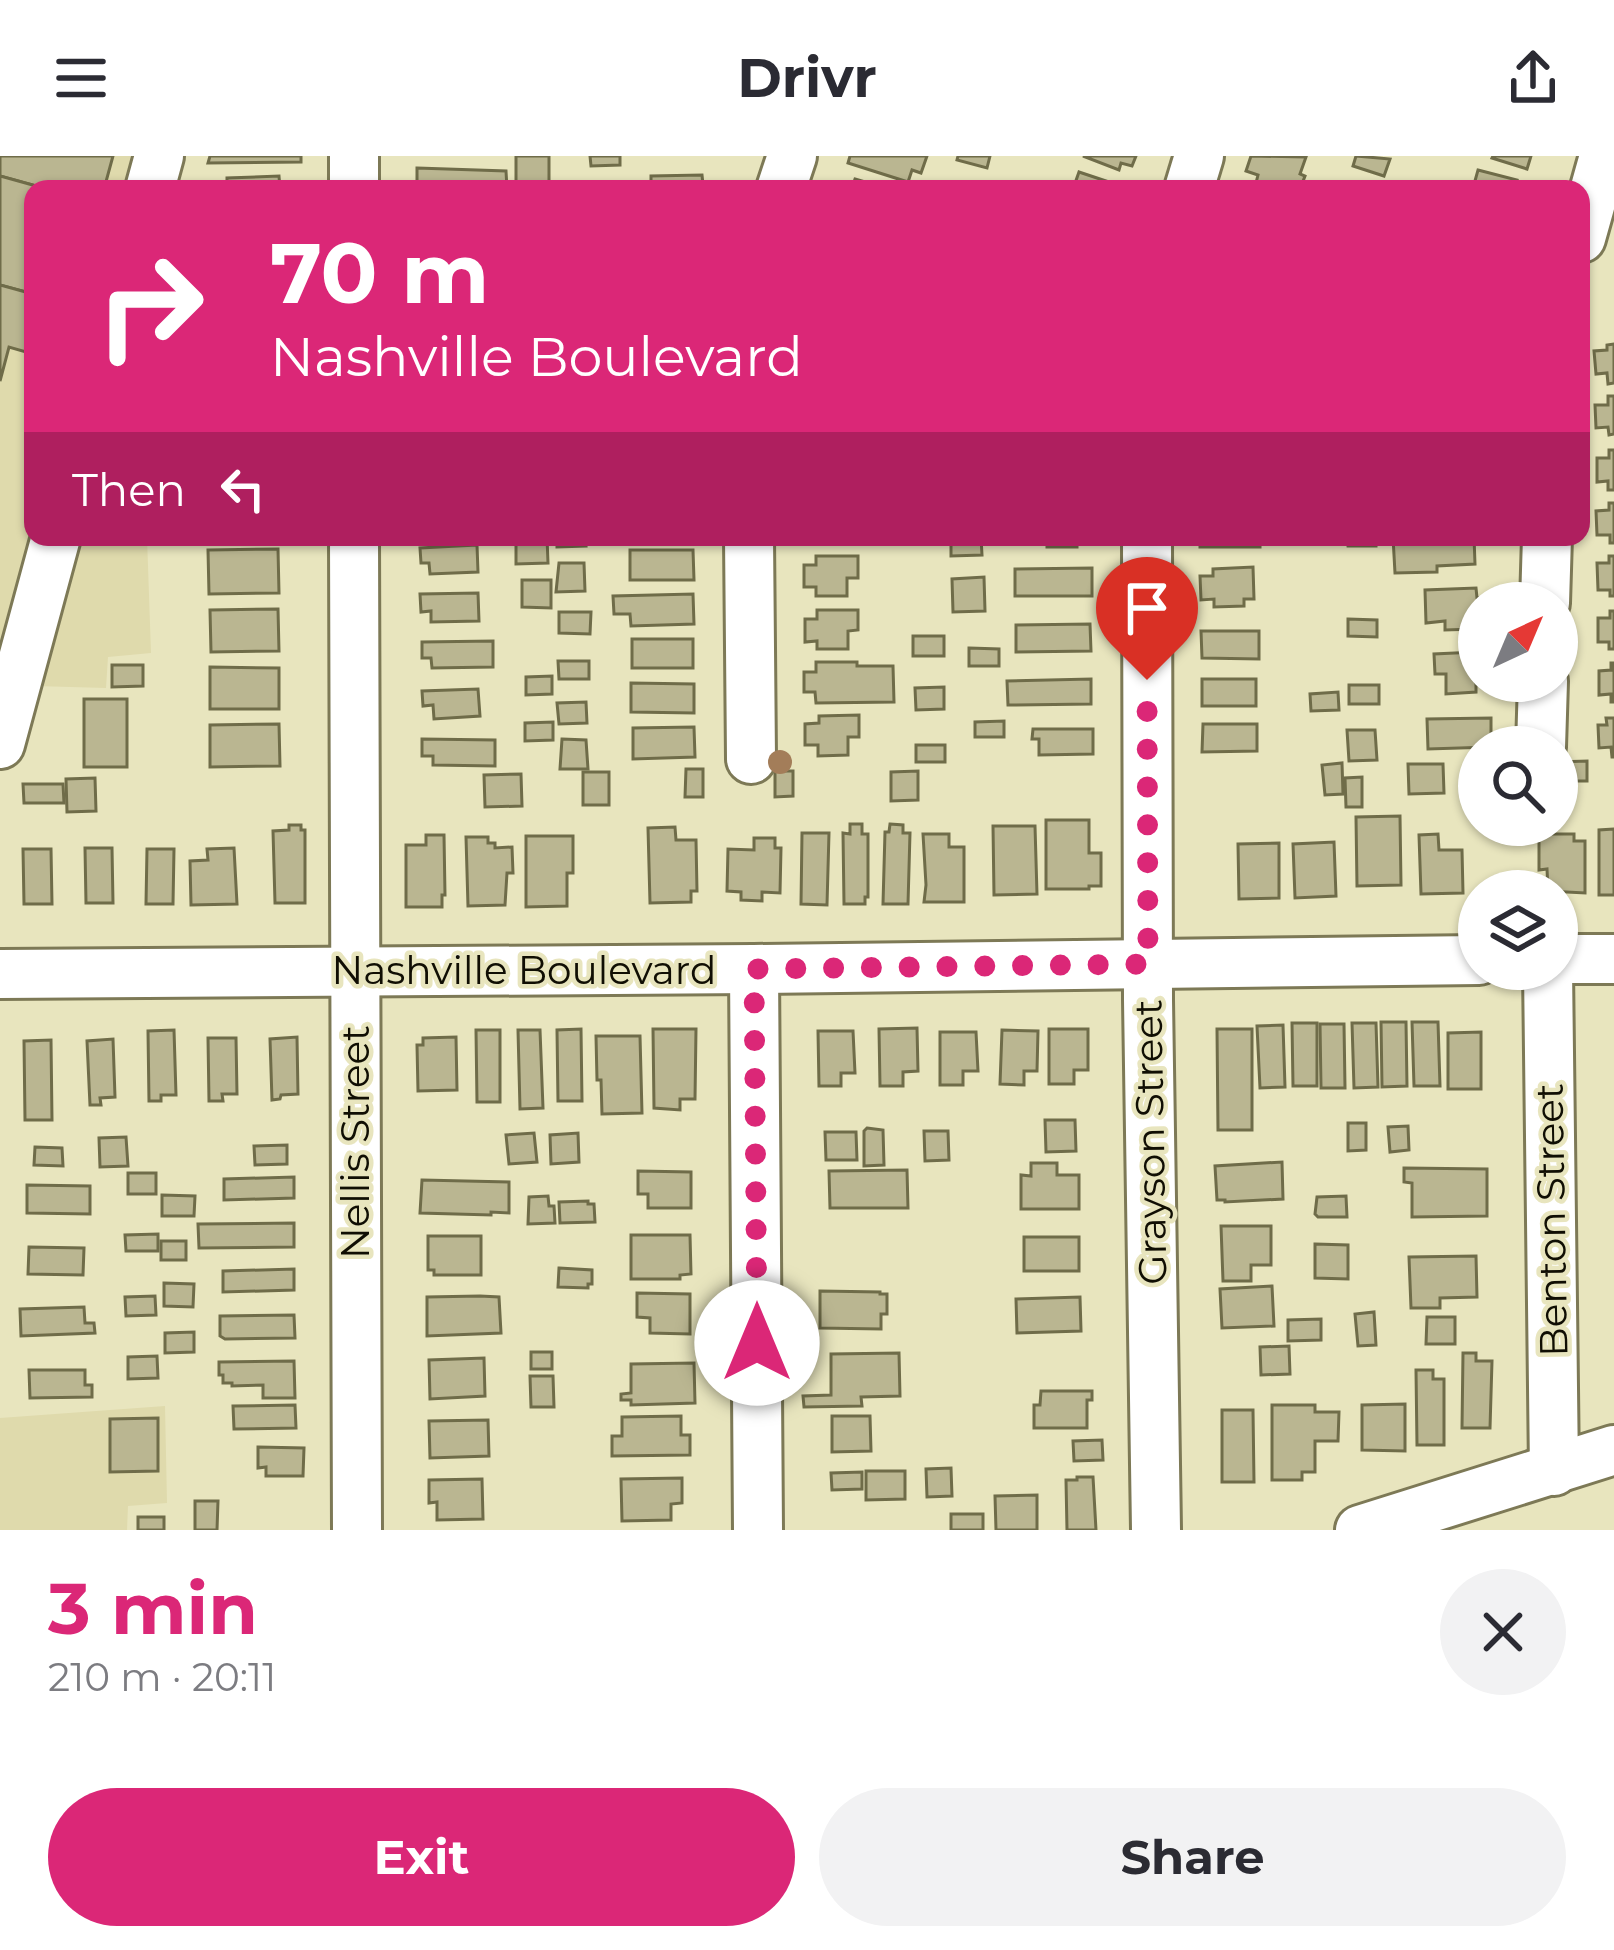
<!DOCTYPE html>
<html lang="en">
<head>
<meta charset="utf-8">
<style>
  :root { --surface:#fff; --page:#f2f2f3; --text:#2b2b33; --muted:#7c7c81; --accent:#db2777 }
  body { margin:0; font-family:Montserrat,sans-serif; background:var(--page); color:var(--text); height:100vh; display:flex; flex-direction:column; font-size:45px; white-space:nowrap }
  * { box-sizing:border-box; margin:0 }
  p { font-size:39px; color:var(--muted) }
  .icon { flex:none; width:66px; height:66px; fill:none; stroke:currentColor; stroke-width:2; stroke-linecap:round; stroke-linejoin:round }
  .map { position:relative; height:1374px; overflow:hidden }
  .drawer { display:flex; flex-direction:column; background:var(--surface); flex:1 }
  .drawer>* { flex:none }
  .hud { position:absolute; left:24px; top:24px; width:1566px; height:366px; border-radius:24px; box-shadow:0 3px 9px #0004; background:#db2777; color:#fff; overflow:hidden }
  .needle { width:78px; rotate:44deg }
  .tools { position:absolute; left:1458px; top:426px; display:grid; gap:24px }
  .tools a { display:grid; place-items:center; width:120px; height:120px; border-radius:50%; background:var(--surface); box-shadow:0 3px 9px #0004; font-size:60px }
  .pin { position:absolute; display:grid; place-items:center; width:102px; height:102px; color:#fff; margin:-123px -51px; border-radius:50% 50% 50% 0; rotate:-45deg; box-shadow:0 0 12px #0007 }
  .pin .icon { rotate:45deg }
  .me { position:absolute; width:132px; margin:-66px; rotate:0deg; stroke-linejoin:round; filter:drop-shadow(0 0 9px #0008) }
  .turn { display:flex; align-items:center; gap:42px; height:252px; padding:0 48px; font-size:54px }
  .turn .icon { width:156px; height:156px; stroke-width:2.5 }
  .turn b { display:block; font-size:84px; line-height:102px }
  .then { display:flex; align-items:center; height:114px; padding:0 48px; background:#0003; gap:24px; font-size:45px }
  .round { display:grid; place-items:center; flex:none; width:126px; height:126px; border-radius:63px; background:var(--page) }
  .overview { display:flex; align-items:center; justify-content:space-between; height:204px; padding:0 48px }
  h1 { font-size:72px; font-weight:700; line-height:90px; color:var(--accent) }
  .button { display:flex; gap:24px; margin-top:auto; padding:24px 48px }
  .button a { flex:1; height:138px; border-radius:72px; background:var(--accent); color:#fff; font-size:48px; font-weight:700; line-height:138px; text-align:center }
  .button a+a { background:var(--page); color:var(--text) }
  header { display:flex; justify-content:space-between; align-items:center; height:156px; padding:0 48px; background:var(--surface); font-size:54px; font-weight:700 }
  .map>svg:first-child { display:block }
  .built { fill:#dfdaac }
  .building { fill:#bab691; stroke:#6f6c49; stroke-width:3 }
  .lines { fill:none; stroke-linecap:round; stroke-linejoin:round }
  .minor-casing { stroke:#7d7956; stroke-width:54 }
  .minor { stroke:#fff; stroke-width:48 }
  .tree { fill:#a37d59 }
  .route { stroke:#db2777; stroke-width:21; stroke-dasharray:0 37.8 }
  .labels { text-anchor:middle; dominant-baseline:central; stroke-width:9; stroke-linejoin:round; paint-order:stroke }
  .street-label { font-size:39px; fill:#100e03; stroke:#e8e5be }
</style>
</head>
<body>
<header><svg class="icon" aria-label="menu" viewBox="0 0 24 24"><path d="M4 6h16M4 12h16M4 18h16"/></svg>Drivr<svg class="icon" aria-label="share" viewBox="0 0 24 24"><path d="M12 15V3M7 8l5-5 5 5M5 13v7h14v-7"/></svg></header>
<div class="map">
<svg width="1614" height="1374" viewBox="0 0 1614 1374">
  <rect width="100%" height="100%" fill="#e8e5be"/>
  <g class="built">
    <path d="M0,0H138L129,33H33V381H147L151,497L108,501L106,532L0,529Z"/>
    <path d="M165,1250L167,1347L128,1350L127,1374H0V1262Z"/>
  </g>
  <g class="building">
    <path d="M0,0H113L104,33H47L0,20Z"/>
    <path d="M210,0H301V6L208,7Z"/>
    <path d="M516,0H549V30L516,31Z"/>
    <path d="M590,0H620V9L591,10Z"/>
    <path d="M850,0H927L921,17L912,14L908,26L848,7Z"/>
    <path d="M958,0H990L987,12L957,4Z"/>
    <path d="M1083,0H1136L1132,10L1121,7L1119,14Z"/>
    <path d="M1251,0L1306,1L1300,18L1305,20L1300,33H1275L1256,27L1258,19L1246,15Z"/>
    <path d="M1356,0L1390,3L1384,20L1353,10Z"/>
    <path d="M1493,0H1531L1527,13L1492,2Z"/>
    <path d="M417,12L506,15L507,33H417Z"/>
    <path d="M1478,14L1517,24L1514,33L1473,32Z"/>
    <path d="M1079,16L1115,28L1113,33H1073Z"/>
    <path d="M702,19L703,29H714V33H651V20Z"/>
    <path d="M0,20L47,33H33V138L0,129Z"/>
    <path d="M279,20L280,33H227V22Z"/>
    <path d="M855,23L889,33H840L842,26L853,29Z"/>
    <path d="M0,129L33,138V198L9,191L0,225Z"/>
    <path d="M1614,188V227L1608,228L1607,217L1596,218L1594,195L1607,194V189Z"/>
    <path d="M1608,240H1614V278L1609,279L1608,271L1596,272L1595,249H1608Z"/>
    <path d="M1609,294H1614V334H1608V325L1597,326V302H1609Z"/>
    <path d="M1609,347H1614V387H1610V379H1597L1596,355L1609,354Z"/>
    <path d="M516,381H547L548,407L516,408Z"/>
    <path d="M557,381H585L586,390L557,391Z"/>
    <path d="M802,381H872V383L802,387Z"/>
    <path d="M951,381H981L982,399L951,400Z"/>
    <path d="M1047,381H1091V383H1077V391H1047Z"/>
    <rect x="1200" y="381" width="60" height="10"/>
    <path d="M1347,381H1376V390H1348Z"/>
    <path d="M1393,381H1474L1475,408L1437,410V416L1395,417Z"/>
    <path d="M477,389L478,416L430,418L429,407H421L420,392Z"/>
    <path d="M278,393L279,437L209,438L208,394Z"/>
    <path d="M630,394H693L694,424H630Z"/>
    <path d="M816,400H858V422H847V440H816V431H804V409H816Z"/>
    <path d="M1609,400H1614V440H1610V434H1598L1597,407H1609Z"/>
    <path d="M559,407H584L585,435L556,436Z"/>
    <path d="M1253,411L1254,443H1244V450L1214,451V443L1201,444L1200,420H1213V413Z"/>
    <path d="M1092,412V440H1015V413Z"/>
    <path d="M984,421L985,455L953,456L952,423Z"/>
    <path d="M522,424H551V452L522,451Z"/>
    <path d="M1476,432L1477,442L1489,441V447H1479V463H1475V473L1445,474V465L1426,467L1425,434Z"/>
    <path d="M478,437L479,465L431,466V455L421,456L420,438Z"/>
    <path d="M693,438L694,468L631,470L630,458H614L613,440Z"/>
    <path d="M278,453L279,495L211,496L210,454Z"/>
    <path d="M817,454H858V474L848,475V493H817V485L805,486V463H817Z"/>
    <path d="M1610,455H1614V493H1609V486H1598V462H1610Z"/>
    <path d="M559,456H591L590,478L559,477Z"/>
    <path d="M1348,463L1377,464V481L1348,480Z"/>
    <path d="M1090,468L1091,495L1016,496V469Z"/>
    <path d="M1201,475H1259V503L1202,502Z"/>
    <rect x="913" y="480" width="31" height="20"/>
    <rect x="632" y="483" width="61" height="29"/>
    <path d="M493,485V511L432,512L431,502H422V486Z"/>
    <path d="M969,492L999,493V510H969Z"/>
    <path d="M1476,496L1479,525H1488V528H1476V536L1446,538V518H1435L1434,498Z"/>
    <path d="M558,505H589V523H559Z"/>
    <path d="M816,506H857V510H893L894,546L816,547L815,536H804V516H816Z"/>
    <path d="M1611,507H1614V546H1611V538L1599,539V515L1611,514Z"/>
    <path d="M112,509H143V530L112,531Z"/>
    <path d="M210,511L279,512V553H210Z"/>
    <path d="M552,520V538L526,539V521Z"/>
    <path d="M1091,523V548L1008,549L1007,525Z"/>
    <rect x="1202" y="523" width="54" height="27"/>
    <path d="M631,527L694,528V557L631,556Z"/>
    <rect x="1349" y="529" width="30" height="19"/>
    <path d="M944,531V553L916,554L915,532Z"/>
    <path d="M478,533L480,560L434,563L433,549L423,550L422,535Z"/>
    <path d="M1338,536L1339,554L1311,555L1310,538Z"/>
    <rect x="84" y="543" width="43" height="68"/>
    <path d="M586,546L587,567L559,568L557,547Z"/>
    <path d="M859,559V581H848V599L818,600V589H805V568L819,567V560Z"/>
    <path d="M1491,562V591L1428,593L1427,563Z"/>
    <path d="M1606,562H1614V601H1612L1611,591L1599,592L1598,569H1607Z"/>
    <path d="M1004,565V581H975V566Z"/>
    <path d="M553,566V584L525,585V567Z"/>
    <path d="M279,568L280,610L210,611V569Z"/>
    <path d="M1203,568H1257V595L1202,596Z"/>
    <path d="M694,571L695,601L633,603V572Z"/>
    <path d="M1033,573H1093V598L1039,599V583H1032Z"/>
    <path d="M1347,574H1375L1377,604L1349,605Z"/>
    <path d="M422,583L495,584V610L433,609V600H422Z"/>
    <path d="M562,583L586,584L588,613H560Z"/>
    <rect x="916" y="589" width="29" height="17"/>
    <path d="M1587,605V625H1557V606Z"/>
    <path d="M1342,607L1343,638L1325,639L1322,609Z"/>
    <path d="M1408,608H1443L1444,637L1409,638Z"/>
    <path d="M686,613H703V641H685Z"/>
    <path d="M775,615H793V640L775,641Z"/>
    <path d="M918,615V644L891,645V616Z"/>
    <rect x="583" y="616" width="26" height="33"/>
    <path d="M521,618L522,650L485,651L484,619Z"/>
    <path d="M1362,621V651H1346L1345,622Z"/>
    <path d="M95,622L96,655L67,656L66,623Z"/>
    <path d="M23,628H63L64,647H24Z"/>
    <path d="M1400,660L1401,729L1357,730L1356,661Z"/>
    <path d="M1046,664H1089V697H1101V730H1089V733H1046Z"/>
    <path d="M850,668H862V678H868V741H865V748H844L843,677L850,678Z"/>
    <path d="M890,668L903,669V677H910L908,748H883L885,676H889Z"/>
    <path d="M289,669H301V674H305V747H275L273,675L289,674Z"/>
    <path d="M993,670H1035L1037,738L994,739Z"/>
    <path d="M675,671L676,684H696L697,735H691V746L650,747L648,672Z"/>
    <path d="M1614,673V739H1599V674Z"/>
    <path d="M802,677H829L827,749L801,748Z"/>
    <path d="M923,678H949V691H964V746H924L926,729Z"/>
    <path d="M1438,678L1439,694H1462L1463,737L1421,738L1419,679Z"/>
    <path d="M1539,678H1574V685H1585V737L1548,735L1547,713L1539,714Z"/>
    <path d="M426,679H444L445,739H442V751H406V689H426Z"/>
    <path d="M526,680H573V717H567V750L526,751Z"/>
    <path d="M466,681H488V687H495V692L512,691L513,717H507L505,749L468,750Z"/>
    <path d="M754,682H775V692H781L780,737L762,736V745L741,744V736L727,735L728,693L754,694Z"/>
    <path d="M1334,686L1336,740L1295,742L1293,688Z"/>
    <path d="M1279,687V742L1239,743L1238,688Z"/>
    <path d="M85,692H112L113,747H86Z"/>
    <path d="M234,692L237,748L191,749L190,705L208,704L207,693Z"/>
    <path d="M23,693H51L52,748H24Z"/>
    <path d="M147,693H174L173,748H146Z"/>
    <path d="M1381,866H1406L1407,930L1382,931Z"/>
    <path d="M1412,866H1438L1440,930H1414Z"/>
    <path d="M1292,867H1317V930H1293Z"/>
    <path d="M1352,867H1376L1378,931L1354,932Z"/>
    <path d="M1320,868H1344L1345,932H1321Z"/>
    <path d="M1283,869L1285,931L1260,932L1257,870Z"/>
    <path d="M917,872L918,915L903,916V930H880L879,873Z"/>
    <path d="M581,873L582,945H558L557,874Z"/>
    <path d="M653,873H696L695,943H680V954L654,952Z"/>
    <path d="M1049,873H1088V914H1074V928H1049Z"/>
    <path d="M1217,873H1252V974H1218Z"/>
    <path d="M174,874L176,939H161V945H149L148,875Z"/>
    <path d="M476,874H500V946H477Z"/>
    <path d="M518,874H540L543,952L520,953Z"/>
    <path d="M1002,874L1038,875L1037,915H1024V929L1000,928Z"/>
    <path d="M818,875H853L855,917H841V930H819Z"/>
    <path d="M940,876H976L978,915H963V929H940Z"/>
    <path d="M1481,876V933H1448V877Z"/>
    <path d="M596,880H640L642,957L602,958L601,924H597Z"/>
    <path d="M297,881L298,938L281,939L280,943L272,944L270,883Z"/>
    <path d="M456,881L457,934L418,935L417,889H423V882Z"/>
    <path d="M208,882H236L237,938H222L223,945H209Z"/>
    <path d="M113,883L115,941L100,942L101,949H90L87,885Z"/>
    <path d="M51,884L52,964H25L24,885Z"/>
    <path d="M1045,964H1075L1076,995L1046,996Z"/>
    <path d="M1348,967H1366V994L1348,995Z"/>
    <path d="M1408,970L1409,994L1390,996L1388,971Z"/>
    <path d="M867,972L883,974L884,1009L864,1010V975Z"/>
    <path d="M924,975H948L949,1004L925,1005Z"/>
    <path d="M825,976H856L857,1004H826Z"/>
    <path d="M534,977L537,1006L509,1008L506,979Z"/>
    <path d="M578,977L579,1006L551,1008L550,979Z"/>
    <path d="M126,981L128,1010L100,1011L99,982Z"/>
    <path d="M287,989V1008L255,1009L254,990Z"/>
    <path d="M35,991L62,992L63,1010L34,1009Z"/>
    <path d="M1282,1006L1283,1043L1225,1046V1044H1217L1215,1010Z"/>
    <path d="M1031,1007H1057V1019H1079V1053H1021V1019L1031,1020Z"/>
    <path d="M1404,1012L1487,1013V1060L1412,1061V1027L1404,1026Z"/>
    <path d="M907,1014L908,1052H830L829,1015Z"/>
    <path d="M638,1015L691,1016V1052H648V1038H638Z"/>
    <rect x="128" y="1017" width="28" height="21"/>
    <path d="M294,1021V1042L224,1044V1023Z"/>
    <path d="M422,1024L509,1026V1057L491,1056V1059L420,1057Z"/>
    <path d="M27,1029L90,1030V1058L27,1057Z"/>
    <path d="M162,1039L195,1040L194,1060H162Z"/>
    <path d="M548,1040L549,1050H554L555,1067L528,1068L529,1041Z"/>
    <path d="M1346,1040L1347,1061H1318L1315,1058L1317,1041Z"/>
    <path d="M588,1045V1048H594L595,1066L560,1067L559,1046Z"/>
    <path d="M294,1067V1091L199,1092L198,1068Z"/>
    <path d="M1221,1070H1271V1109H1251V1125H1223Z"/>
    <path d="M158,1078V1095H126L125,1079Z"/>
    <path d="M631,1079H690L691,1118L680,1119V1123H631Z"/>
    <path d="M428,1080H481V1119H434V1114H428Z"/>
    <rect x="1024" y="1081" width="55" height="34"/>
    <rect x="161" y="1085" width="25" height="19"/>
    <path d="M1315,1088L1348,1089V1123L1315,1122Z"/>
    <path d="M29,1091L84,1092L83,1119L28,1118Z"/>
    <path d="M1476,1100L1477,1141L1440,1142V1152H1411L1409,1101Z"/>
    <path d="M559,1112L592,1114V1128H588V1132L558,1131Z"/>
    <path d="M294,1113V1134L223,1136V1115Z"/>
    <path d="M164,1127L194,1128L193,1151L164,1150Z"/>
    <path d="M1272,1130L1274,1170L1222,1172L1220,1133Z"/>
    <path d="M820,1135L880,1136V1138H887V1158H881V1173L820,1172Z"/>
    <path d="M637,1137L690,1138V1178L650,1177V1162L637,1161Z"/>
    <path d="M155,1140L156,1159L126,1160L125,1141Z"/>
    <path d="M480,1140L499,1141L501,1177L427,1180V1141Z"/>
    <path d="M1080,1141L1081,1175L1017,1177L1016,1143Z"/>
    <path d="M84,1151L85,1167H94L95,1177L21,1180L20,1153Z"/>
    <path d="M1374,1156L1376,1189L1358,1190L1355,1158Z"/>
    <path d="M294,1159L295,1182L225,1183L220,1180V1160Z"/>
    <path d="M1427,1161H1455V1188H1426Z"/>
    <path d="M1321,1163V1184L1288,1185V1164Z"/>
    <path d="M194,1176V1196L165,1197V1177Z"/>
    <path d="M1289,1190L1290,1218L1261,1219L1260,1191Z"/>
    <rect x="531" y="1196" width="21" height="17"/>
    <path d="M899,1197L900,1240L861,1241L862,1250L804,1251L803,1240L831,1239V1198Z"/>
    <path d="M1463,1197H1476V1205H1492L1490,1272H1462Z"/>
    <path d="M157,1200L158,1222L128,1223V1201Z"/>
    <path d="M484,1202L485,1240L430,1243L429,1204Z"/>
    <path d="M294,1205L295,1242H263V1229L232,1230V1227H223V1219H219V1206Z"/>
    <path d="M694,1207L695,1247L631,1249V1244H621V1238L631,1237V1208Z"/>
    <path d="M29,1214H85V1229H92V1241L30,1242Z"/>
    <path d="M1416,1214H1433V1223H1444V1289H1417Z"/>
    <path d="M530,1220H553L554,1251H531Z"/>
    <path d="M1041,1235H1092V1244H1087V1272H1034V1249H1040Z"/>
    <path d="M1405,1248V1295L1362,1294V1249Z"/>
    <path d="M295,1249L296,1272L234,1273L233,1250Z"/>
    <path d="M1272,1249H1315V1256H1339L1338,1285H1315V1316H1302V1324H1272Z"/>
    <path d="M1222,1254H1253L1254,1326H1222Z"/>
    <path d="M681,1260V1279H690V1299L612,1300V1280H622V1261Z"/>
    <path d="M832,1260H870L871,1295L832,1296Z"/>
    <path d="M158,1262V1315L110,1316V1263Z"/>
    <path d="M488,1264L489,1300L430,1302L429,1265Z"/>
    <path d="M1102,1284L1103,1304L1074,1305L1073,1285Z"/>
    <path d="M258,1291L304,1292L303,1320H266V1311L258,1312Z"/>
    <path d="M951,1312L952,1340L927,1341L926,1313Z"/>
    <path d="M866,1315H905V1343L866,1344Z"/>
    <path d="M862,1316V1333L832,1334L831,1317Z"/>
    <path d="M1077,1321H1093L1096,1374H1067L1066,1324H1077Z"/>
    <path d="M682,1322V1347L671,1348V1364L622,1365L621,1323Z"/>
    <path d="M482,1323L483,1363L437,1364V1346L429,1347V1324Z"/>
    <path d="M1037,1339V1374H996L995,1340Z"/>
    <path d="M195,1345H218L217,1374H195Z"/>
    <rect x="951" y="1358" width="32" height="16"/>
    <rect x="138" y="1361" width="26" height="13"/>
  </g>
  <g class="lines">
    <g class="minor-casing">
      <g id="minor">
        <path d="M150,33L159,0"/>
        <path d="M354,33V0"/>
        <path d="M781,33L792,0"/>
        <path d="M1189,33L1199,0"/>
        <path d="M1581,82L1604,0"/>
        <path d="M354,381L357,1374"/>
        <path d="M749,381L751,603"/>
        <path d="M1147,381L1148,844L1156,1374"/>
        <path d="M1545,447L1547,381"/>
        <path d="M0,588L56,381"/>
        <path d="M1541,591L1543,525"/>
        <path d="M1557,803H1614"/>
        <path d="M754,813L758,1374"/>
        <path d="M1548,813L1554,1315"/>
        <path d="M0,818L754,813L1479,804"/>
        <path d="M1360,1374L1614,1294"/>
      </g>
    </g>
    <use href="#minor" class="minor"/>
  </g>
  <circle class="tree" cx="780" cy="606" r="12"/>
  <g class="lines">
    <path class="route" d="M757,1187L754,813L1148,808L1147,524"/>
  </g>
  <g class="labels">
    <g class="street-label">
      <text x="524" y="814">Nashville Boulevard</text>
      <text transform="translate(355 986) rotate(-90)">Nellis Street</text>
      <text transform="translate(1150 986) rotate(-91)">Grayson Street</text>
      <text transform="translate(1551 1064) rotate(-91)">Benton Street</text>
    </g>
  </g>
</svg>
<div class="tools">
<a><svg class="needle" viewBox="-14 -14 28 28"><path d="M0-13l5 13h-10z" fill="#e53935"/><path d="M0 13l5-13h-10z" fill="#7c7c81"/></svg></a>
<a><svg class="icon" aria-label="search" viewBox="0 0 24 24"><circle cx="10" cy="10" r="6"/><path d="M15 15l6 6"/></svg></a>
<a><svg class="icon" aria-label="layers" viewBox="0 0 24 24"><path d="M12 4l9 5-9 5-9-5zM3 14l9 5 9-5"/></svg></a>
</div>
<div class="pin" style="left:1147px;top:524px;background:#d93025"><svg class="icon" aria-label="arrive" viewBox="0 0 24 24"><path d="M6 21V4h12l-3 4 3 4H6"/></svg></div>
<svg class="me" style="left:757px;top:1187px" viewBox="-20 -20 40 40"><circle r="19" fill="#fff"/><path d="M0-13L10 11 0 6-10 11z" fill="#db2777"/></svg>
<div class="hud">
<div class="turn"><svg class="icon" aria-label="right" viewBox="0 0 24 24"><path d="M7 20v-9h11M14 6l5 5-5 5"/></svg><div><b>70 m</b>Nashville Boulevard</div></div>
<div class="then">Then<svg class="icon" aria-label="left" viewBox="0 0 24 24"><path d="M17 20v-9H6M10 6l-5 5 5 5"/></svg></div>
</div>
</div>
<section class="drawer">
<div class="overview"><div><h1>3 min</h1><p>210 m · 20:11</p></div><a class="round"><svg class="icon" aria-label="close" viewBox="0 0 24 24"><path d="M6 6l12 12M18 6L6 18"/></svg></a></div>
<div class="button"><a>Exit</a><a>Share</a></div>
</section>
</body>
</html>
